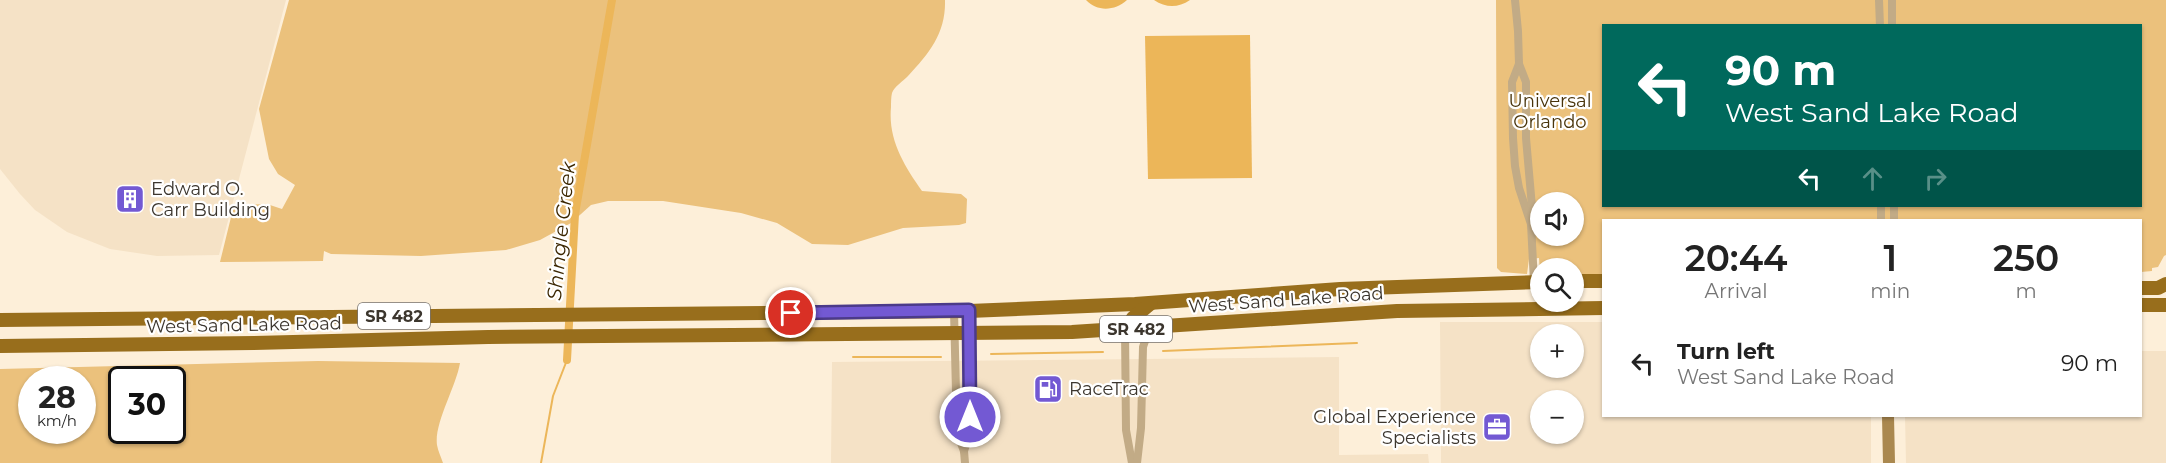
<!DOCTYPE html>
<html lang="en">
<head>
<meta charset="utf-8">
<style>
  :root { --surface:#fff; --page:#f2f2f2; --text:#222; --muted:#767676 }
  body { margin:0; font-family:Montserrat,sans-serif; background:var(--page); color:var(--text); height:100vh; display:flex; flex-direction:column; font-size:22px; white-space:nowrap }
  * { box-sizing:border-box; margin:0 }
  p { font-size:20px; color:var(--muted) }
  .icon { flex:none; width:33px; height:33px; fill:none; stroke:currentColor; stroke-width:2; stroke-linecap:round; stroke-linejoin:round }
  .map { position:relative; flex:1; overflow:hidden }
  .drawer { position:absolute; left:1602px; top:219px; width:540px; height:198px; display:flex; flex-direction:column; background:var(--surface); border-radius:0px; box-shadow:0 2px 4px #0004 }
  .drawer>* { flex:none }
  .guide { position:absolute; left:1602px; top:24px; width:540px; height:183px; border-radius:0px; box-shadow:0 2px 4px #0004; background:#00695c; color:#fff; overflow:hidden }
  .buttons { position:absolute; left:1530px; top:192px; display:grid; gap:12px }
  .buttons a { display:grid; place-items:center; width:54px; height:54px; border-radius:50%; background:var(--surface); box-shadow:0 2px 4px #0004; font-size:30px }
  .speed { position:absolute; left:18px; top:366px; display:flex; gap:12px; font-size:30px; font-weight:700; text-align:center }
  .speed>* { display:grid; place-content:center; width:78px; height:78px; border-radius:50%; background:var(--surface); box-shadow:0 2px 4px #0004; line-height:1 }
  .speed small { font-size:15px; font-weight:400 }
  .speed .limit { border:3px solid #111; border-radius:9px; background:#fff; color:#111 }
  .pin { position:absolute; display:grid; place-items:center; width:51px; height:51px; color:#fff; margin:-26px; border:3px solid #fff; border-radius:50%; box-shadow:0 2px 6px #0007 }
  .me { position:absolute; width:66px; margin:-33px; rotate:0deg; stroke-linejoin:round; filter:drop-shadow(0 0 4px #0008) }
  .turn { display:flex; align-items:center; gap:21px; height:126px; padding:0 24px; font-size:27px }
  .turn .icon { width:78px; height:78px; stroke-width:2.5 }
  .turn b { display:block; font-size:42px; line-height:51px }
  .lanes { display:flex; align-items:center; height:57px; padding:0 24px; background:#0003; justify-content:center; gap:30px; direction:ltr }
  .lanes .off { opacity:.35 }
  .eta { display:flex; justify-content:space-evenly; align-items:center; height:102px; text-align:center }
  .eta b { font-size:36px; font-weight:600; line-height:42px }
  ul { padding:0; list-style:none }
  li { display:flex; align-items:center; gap:18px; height:84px; padding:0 24px }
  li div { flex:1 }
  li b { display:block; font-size:22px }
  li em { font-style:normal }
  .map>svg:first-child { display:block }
  .built { fill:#f5e2c6; fill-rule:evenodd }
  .green { fill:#ebc17c; fill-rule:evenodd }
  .water { fill:#ecb659 }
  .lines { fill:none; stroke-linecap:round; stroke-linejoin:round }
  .stream { stroke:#ecb659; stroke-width:2 }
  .canal { stroke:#ecb659; stroke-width:8 }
  .street { stroke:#c2ab86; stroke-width:8 }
  .secondary { stroke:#aa884f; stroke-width:12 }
  .primary { stroke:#986e1c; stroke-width:14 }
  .route-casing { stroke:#4b3a89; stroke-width:15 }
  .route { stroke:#7359d3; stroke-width:10 }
  .labels { text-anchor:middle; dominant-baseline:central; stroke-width:4.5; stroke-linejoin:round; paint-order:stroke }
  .shield { fill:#fff; stroke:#76726d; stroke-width:1.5 }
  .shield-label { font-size:16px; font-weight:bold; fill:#3c362e }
  .park-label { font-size:18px; fill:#49340b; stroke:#fff }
  .poi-label { font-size:18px; fill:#3c362e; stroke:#fff; text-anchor:start }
  .street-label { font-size:18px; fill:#3c362e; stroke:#fff }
  .water-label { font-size:20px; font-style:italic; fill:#3b2600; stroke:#fff }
</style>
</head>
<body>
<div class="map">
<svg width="2166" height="463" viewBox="0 0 2166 463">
  <rect width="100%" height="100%" fill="#fdefd9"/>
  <g class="built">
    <path d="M0,0H286L219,255L157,256L110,249L67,232L35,210L20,194L0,169Z"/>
    <path d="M1440,322H1603L1604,416H1871V463H1441ZM1574,334V368H1540V334ZM1540,400H1574V434H1540Z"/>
    <path d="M2141,351H2166V463H1906L1905,416H2140Z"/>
    <path d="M1339,357V455L1428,454L1429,463H831L832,362Z"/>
  </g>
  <g class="green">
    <path d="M289,0H945C946,32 930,53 908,76C903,81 894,87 892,93C891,97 891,103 891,107C888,140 904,165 922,191L961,194L967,199L966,223L959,225L903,228L848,245L812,244L777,223L741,213L663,201H608L591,205L571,223L540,240L506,250L421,256L331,254L324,251L323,261L220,262L234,205L267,204L282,209L295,185L278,174L269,159L259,109Z"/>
    <path d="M1496,0H2166V255L2164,256L2158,267L2152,268V271L2141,272L2140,220H1604L1603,276L1574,277V268H1540V273L1539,258L1529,259L1527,274L1501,272L1497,268ZM1604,26H2140V206H1604ZM1540,202H1574V236H1540Z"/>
    <path d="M318,361L460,363C456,387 434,423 437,445C438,451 441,457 443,463H0V369ZM32,380H82V430H32ZM122,380H172V430H122Z"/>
  </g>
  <g class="water">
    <path d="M1086,0H1127C1115,11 1097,12 1086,0Z"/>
    <path d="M1154,0H1190C1178,8 1166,8 1154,0Z"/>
    <path d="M1250,35L1252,178L1148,179L1145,36Z"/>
  </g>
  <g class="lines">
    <g class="stream">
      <path d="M1163,351L1357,343"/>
      <path d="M991,354L1103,352"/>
      <path d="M853,357H941"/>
      <path d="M541,463L553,396L567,360"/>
    </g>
    <path class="canal" d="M567,360L575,214L612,0"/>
    <g class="street">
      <path d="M1515,0L1518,31L1519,64L1512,82L1513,138L1515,166L1519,188L1531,224"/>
      <path d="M1879,0L1880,26"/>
      <path d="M1892,0V26"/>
      <path d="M1519,64L1526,82V138L1532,207L1531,224L1534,282"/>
      <path d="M1894,206V220"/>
      <path d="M1881,220V206"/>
      <path d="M954,311L957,433L964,451L965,463"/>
      <path d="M1125,330L1126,430L1132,463"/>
      <path d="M964,451L970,433L969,311"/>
      <path d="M1137,463L1141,428L1143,347L1146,338L1156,328"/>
    </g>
    <path class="secondary" d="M1888,416L1889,463"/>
    <g class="primary">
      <path d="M1574,281H1604"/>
      <path d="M2140,288H2158L2166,284"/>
      <path d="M2140,305H2166"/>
      <path d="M0,320L969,311L1135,304L1340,289L1540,282"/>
      <path d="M1125,330L1133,318L1151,303"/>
      <path d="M0,346L254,343L488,337L1072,332L1397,311L1604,308"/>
    </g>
  </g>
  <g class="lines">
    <g class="route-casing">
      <path id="route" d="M791,313L969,310L970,417"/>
    </g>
    <use href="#route" class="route"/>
  </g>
  <defs>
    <g id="building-square" transform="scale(1.5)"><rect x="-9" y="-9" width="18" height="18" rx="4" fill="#7359d3" stroke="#fff"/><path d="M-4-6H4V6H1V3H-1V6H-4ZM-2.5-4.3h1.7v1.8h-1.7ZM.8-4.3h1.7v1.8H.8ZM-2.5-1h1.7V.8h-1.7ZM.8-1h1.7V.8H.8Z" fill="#fff"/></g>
    <g id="fuel-square" transform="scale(1.5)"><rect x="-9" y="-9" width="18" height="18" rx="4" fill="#7359d3" stroke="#fff"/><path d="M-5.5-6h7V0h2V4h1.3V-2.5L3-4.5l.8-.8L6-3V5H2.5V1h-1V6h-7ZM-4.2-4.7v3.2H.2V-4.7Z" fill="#fff"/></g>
    <g id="office-square" transform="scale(1.5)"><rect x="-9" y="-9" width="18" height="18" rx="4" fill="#7359d3" stroke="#fff"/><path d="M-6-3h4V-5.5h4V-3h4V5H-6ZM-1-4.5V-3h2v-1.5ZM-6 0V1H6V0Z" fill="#fff"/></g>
  </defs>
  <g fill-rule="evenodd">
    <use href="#building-square" x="130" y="199"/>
    <use href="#fuel-square" x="1048" y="389"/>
    <use href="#office-square" x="1497" y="427"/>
  </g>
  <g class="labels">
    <g class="shield">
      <rect x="358" y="303" width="72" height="26" rx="4.5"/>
      <rect x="1100" y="316" width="72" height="26" rx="4.5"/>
    </g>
    <g class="shield-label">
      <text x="394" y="316">SR 482</text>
      <text x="1136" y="329">SR 482</text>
    </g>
    <g class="park-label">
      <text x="1550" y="101">Universal<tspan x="1550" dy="21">Orlando</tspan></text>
    </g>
    <g class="poi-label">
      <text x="151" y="189">Edward O.<tspan x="151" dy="21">Carr Building</tspan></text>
      <text x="1069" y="389">RaceTrac</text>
      <text x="1476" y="417" text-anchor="end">Global Experience<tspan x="1476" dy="21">Specialists</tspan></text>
    </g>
    <g class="street-label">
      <text transform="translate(1286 300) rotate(-4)">West Sand Lake Road</text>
      <text transform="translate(244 325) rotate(-1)">West Sand Lake Road</text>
    </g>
    <g class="water-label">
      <text transform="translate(561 231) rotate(-84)">Shingle Creek</text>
    </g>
  </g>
</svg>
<div class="buttons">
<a><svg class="icon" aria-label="sound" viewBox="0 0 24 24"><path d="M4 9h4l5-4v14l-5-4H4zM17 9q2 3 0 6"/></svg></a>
<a><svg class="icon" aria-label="search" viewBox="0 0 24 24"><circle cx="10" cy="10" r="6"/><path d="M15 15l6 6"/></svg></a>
<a>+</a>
<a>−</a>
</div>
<div class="speed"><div>28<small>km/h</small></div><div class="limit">30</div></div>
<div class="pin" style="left:791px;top:313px;background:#d93025"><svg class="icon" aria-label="arrive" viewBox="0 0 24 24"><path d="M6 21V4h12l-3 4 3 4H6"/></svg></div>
<svg class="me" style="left:970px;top:417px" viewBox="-20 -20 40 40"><circle r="17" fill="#7359d3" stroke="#fff" stroke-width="3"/><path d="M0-11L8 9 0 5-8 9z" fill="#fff"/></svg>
<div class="guide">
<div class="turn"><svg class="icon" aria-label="left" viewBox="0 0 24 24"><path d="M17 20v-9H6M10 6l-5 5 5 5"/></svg><div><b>90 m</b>West Sand Lake Road</div></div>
<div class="lanes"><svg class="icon" aria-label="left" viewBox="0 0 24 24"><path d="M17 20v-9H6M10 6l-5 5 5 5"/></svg><svg class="icon off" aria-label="ahead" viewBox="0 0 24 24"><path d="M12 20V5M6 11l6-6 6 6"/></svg><svg class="icon off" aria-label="right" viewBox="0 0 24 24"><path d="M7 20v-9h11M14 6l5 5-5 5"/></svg></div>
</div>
<section class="drawer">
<div class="eta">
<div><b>20:44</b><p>Arrival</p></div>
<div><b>1</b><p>min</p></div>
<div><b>250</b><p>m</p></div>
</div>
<ul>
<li><svg class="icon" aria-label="left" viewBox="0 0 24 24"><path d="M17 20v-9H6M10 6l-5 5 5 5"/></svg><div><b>Turn left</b><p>West Sand Lake Road</p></div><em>90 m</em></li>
</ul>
</section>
</div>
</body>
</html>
